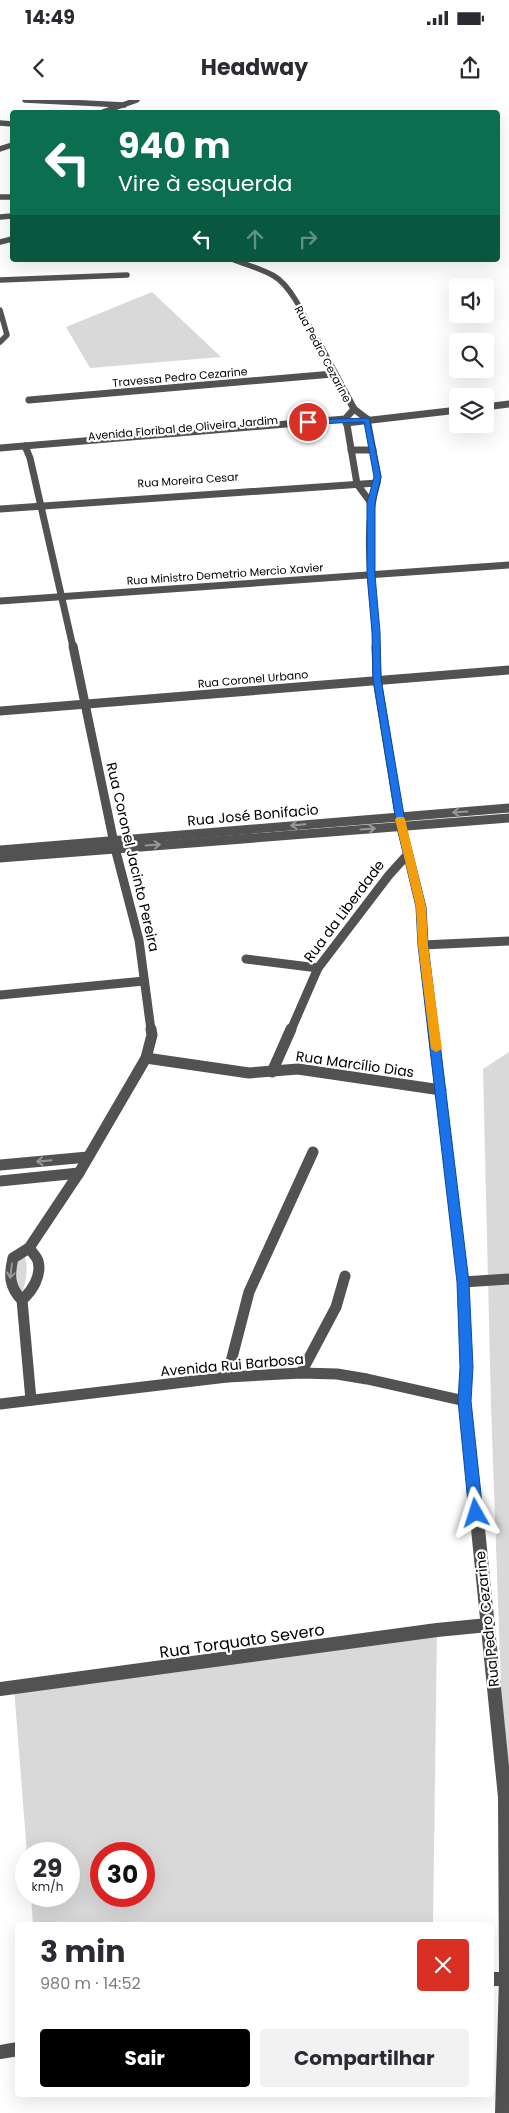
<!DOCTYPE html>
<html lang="pt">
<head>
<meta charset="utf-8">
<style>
  :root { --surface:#fff; --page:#f2f2f3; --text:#2b2b33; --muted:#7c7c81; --accent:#000 }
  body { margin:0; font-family:Poppins,sans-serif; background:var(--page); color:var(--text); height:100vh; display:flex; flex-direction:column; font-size:19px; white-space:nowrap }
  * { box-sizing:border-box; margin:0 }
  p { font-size:16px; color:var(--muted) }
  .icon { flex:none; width:28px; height:28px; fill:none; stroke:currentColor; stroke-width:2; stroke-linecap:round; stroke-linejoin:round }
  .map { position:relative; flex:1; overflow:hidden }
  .sheet { position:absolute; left:15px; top:1822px; width:479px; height:175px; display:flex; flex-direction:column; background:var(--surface); border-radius:5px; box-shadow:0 5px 20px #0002 }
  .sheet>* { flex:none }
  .guide { position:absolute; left:10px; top:10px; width:490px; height:152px; border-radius:5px; box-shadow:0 5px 20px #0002; background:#0b6e4f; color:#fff; overflow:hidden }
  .buttons { position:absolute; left:449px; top:178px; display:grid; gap:10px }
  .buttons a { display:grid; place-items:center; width:45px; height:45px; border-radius:5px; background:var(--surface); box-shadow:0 5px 20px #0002; font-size:25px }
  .speed { position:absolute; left:15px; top:1742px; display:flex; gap:10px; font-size:25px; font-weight:700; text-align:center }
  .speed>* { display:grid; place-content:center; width:65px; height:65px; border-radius:50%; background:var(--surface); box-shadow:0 5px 20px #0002; line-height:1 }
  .speed small { font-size:12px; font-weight:400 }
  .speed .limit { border:8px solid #d22; background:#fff; color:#111 }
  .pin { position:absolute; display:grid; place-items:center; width:42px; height:42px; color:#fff; margin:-21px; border:2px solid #fff; border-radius:50%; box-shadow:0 1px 5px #0007 }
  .me { position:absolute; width:55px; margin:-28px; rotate:354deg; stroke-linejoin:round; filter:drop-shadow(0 0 4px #0008) }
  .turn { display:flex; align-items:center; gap:18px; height:105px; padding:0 25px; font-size:22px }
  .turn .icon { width:65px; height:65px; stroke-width:2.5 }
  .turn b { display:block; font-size:35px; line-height:42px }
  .lanes { display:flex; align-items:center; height:48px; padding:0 25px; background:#0003; justify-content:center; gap:25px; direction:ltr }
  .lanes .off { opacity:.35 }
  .round { display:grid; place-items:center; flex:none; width:52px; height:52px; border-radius:5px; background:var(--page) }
  .head { display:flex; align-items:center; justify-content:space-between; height:85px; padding:0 25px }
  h1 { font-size:30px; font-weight:700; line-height:38px }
  .action { display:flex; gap:10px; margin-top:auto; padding:10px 25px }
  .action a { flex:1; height:58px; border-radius:5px; background:var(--accent); color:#fff; font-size:20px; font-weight:700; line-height:58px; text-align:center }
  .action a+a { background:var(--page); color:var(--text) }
  .status { display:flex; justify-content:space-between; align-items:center; height:35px; padding:0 25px; background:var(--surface); direction:ltr }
  .status svg { height:14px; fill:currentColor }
  header { display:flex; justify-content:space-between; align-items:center; height:65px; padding:0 25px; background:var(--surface); font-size:22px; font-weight:700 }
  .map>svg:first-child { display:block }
  .green { fill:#d9d9d9; fill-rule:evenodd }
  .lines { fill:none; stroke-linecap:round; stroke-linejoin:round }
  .minor-far4 { stroke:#525252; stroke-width:5.5 }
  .minor-far3 { stroke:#525252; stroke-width:7 }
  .minor-far2 { stroke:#525252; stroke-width:9 }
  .minor-far1 { stroke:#525252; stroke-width:11 }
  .minor { stroke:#525252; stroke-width:14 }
  .tertiary { stroke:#525252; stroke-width:7 }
  .oneway { stroke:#979797 }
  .route { fill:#1a73e8; stroke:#114b97 }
  .slow { fill:#f59e0b }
  .labels { text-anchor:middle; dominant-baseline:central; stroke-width:4.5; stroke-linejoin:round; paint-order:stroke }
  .far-street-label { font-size:11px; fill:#000; stroke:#fff }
  .street-label { font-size:14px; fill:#000; stroke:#fff }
  .near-street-label { font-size:16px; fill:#000; stroke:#fff }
</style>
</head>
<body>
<div class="status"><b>14:49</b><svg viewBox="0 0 49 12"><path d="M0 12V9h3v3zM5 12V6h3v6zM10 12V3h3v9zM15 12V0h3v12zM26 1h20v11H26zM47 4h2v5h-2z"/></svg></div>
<header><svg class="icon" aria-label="back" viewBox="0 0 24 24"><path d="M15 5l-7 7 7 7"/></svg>Headway<svg class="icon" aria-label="share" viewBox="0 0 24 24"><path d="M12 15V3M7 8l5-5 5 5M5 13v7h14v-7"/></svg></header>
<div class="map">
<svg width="509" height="2013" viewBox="0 0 509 2013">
  <rect width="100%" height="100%" fill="#fff"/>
  <g class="green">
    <path d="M152,192L221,257L90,268L66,227Z"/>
    <path d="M509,952V1698L505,1697L491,1306L483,969Z"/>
    <path d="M24,1154C29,1168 26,1180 22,1194L17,1193L15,1164Z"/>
    <path d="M437,1530L433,1825H33L31,1796H69V1754H27L14,1588ZM101,1754H144V1796H101Z"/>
  </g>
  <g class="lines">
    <g class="minor-far4">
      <path d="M25,0L124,5"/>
      <path d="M103,12L137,0"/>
      <path d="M0,23L12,24"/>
      <path d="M0,49L12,45"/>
      <path d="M0,97H12"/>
      <path d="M0,117L12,116"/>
      <path d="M0,142L12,139"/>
      <path d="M234,160C247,165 262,169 274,176C293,187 308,224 318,243"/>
      <path d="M0,180L127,175"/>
      <path d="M0,210L7,235L0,242"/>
    </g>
    <g class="minor-far3">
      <path d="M318,242L354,309L367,319"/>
      <path d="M29,300L333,274"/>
      <path d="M25,346L30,358L73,547"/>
      <path d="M0,348L345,319L354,309"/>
      <path d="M357,384L371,403"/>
      <path d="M0,501L509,465"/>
      <path d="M376,547C375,494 361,435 377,383"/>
    </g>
    <g class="minor-far2">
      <path d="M73,546L115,748L139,840L151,930"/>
      <path d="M376,546L377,579L401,727L421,807L423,845L433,930"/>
      <path d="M0,611L509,570"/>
      <path d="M0,750L509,708"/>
      <path d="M0,758L509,718"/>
      <path d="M423,845L509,841"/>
      <path d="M246,859L318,868"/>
      <path d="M0,895L144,881"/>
      <path d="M291,930L318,868L389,775L408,754"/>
    </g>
    <g class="minor-far1">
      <path d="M433,929L463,1182L466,1267L465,1301L476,1410"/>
      <path d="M146,958L249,973L298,969L441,990"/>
      <path d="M272,972L291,929"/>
      <path d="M0,1065L88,1057"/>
      <path d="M0,1081L79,1073"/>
      <path d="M463,1182L509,1179"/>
      <path d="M22,1200C32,1191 42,1176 38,1161C37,1157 32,1152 29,1148"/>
      <path d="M301,1273L336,1207L345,1176"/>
      <path d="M227,1277L249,1192L313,1052"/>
      <path d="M31,1300L22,1200C9,1187 9,1175 13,1158L29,1148L79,1073L146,958L152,935L151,929"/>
      <path d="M0,1304L227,1277L301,1273L337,1274L367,1279L465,1301"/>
    </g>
    <g class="minor">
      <path d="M476,1409L505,1697L506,1879L502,2013"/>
      <path d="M0,1589L437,1530L488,1525"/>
      <path d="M491,1879H506"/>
      <path d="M0,1952L18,1949"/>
    </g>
    <g class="tertiary">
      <path d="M485,307L509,304"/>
      <path d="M346,319L357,384"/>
      <path d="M346,323L458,310"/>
      <path d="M351,350H373"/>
      <path d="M0,409L377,383L378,377L367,319"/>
    </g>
  </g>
  <defs><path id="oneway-shaft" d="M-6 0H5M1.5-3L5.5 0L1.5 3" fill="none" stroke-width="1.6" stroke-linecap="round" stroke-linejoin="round" transform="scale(1.25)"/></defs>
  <g class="oneway">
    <use href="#oneway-shaft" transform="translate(460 712) rotate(176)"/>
    <use href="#oneway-shaft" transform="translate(298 725) rotate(175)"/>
    <use href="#oneway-shaft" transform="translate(368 729) rotate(-4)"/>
    <use href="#oneway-shaft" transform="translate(153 745) rotate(-4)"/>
    <use href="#oneway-shaft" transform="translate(44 1061) rotate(175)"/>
    <use href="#oneway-shaft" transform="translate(11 1171) rotate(97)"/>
  </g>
  <path class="route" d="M369,318L381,377L375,403V475L380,532L381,579L406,727L426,807L428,845L469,1182L473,1267L471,1301L483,1413L481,1417H471L469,1413L458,1301L460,1267L457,1182L418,845L416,807L397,727L373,579L372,532L367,475V403L374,377L364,322L308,324L304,322L308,320Z"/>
  <path class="slow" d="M397,717H404L405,719L426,807L428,845L442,949L436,952L431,949L418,845L416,807L395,719Z"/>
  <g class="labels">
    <g class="far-street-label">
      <text transform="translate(323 254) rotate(62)">Rua Pedro Cezarine</text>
      <text transform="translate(180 277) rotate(-5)">Travessa Pedro Cezarine</text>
      <text transform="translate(183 328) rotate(-5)">Avenida Floribal de Oliveira Jardim</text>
      <text transform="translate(188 380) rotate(-4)">Rua Moreira Cesar</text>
      <text transform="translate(225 474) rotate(-4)">Rua Ministro Demetrio Mercio Xavier</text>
      <text transform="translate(253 579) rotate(-5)">Rua Coronel Urbano</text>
    </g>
    <g class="street-label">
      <text transform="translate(253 715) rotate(-5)">Rua José Bonifacio</text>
      <text transform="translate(133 757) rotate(77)">Rua Coronel Jacinto Pereira</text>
      <text transform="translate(344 811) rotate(-53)">Rua da Liberdade</text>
      <text transform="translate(355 964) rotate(8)">Rua Marcílio Dias</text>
      <text transform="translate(232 1265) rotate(-5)">Avenida Rui Barbosa</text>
      <text transform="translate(487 1519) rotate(-96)">Rua Pedro Cezarine</text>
    </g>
    <g class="near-street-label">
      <text transform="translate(242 1541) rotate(-8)">Rua Torquato Severo</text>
    </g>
  </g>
</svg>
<div class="buttons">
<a><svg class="icon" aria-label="sound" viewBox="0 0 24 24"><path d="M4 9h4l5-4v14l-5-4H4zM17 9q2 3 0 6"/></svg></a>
<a><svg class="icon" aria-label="search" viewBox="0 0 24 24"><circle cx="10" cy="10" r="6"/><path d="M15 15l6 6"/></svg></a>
<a><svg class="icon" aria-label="layers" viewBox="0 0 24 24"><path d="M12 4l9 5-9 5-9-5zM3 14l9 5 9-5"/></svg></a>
</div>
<div class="speed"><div>29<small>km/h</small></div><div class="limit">30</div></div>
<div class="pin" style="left:308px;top:322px;background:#d93025"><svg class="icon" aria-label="arrive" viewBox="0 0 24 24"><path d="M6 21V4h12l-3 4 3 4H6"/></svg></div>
<svg class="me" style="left:476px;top:1413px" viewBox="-20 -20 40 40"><path d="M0-17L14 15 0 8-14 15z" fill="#1a73e8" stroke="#fff" stroke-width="4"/></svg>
<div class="guide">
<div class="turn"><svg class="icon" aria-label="left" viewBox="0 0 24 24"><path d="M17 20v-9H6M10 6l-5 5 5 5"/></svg><div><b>940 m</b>Vire à esquerda</div></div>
<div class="lanes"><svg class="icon" aria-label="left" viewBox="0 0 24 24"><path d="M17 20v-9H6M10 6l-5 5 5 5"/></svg><svg class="icon off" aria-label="ahead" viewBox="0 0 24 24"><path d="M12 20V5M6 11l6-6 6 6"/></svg><svg class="icon off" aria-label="right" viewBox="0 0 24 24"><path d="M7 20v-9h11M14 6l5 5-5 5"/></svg></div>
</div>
<section class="sheet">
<div class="head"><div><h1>3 min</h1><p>980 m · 14:52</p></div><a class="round" style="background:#d93025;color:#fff"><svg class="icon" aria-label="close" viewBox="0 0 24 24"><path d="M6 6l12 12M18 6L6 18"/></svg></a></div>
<div class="action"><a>Sair</a><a>Compartilhar</a></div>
</section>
</div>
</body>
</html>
